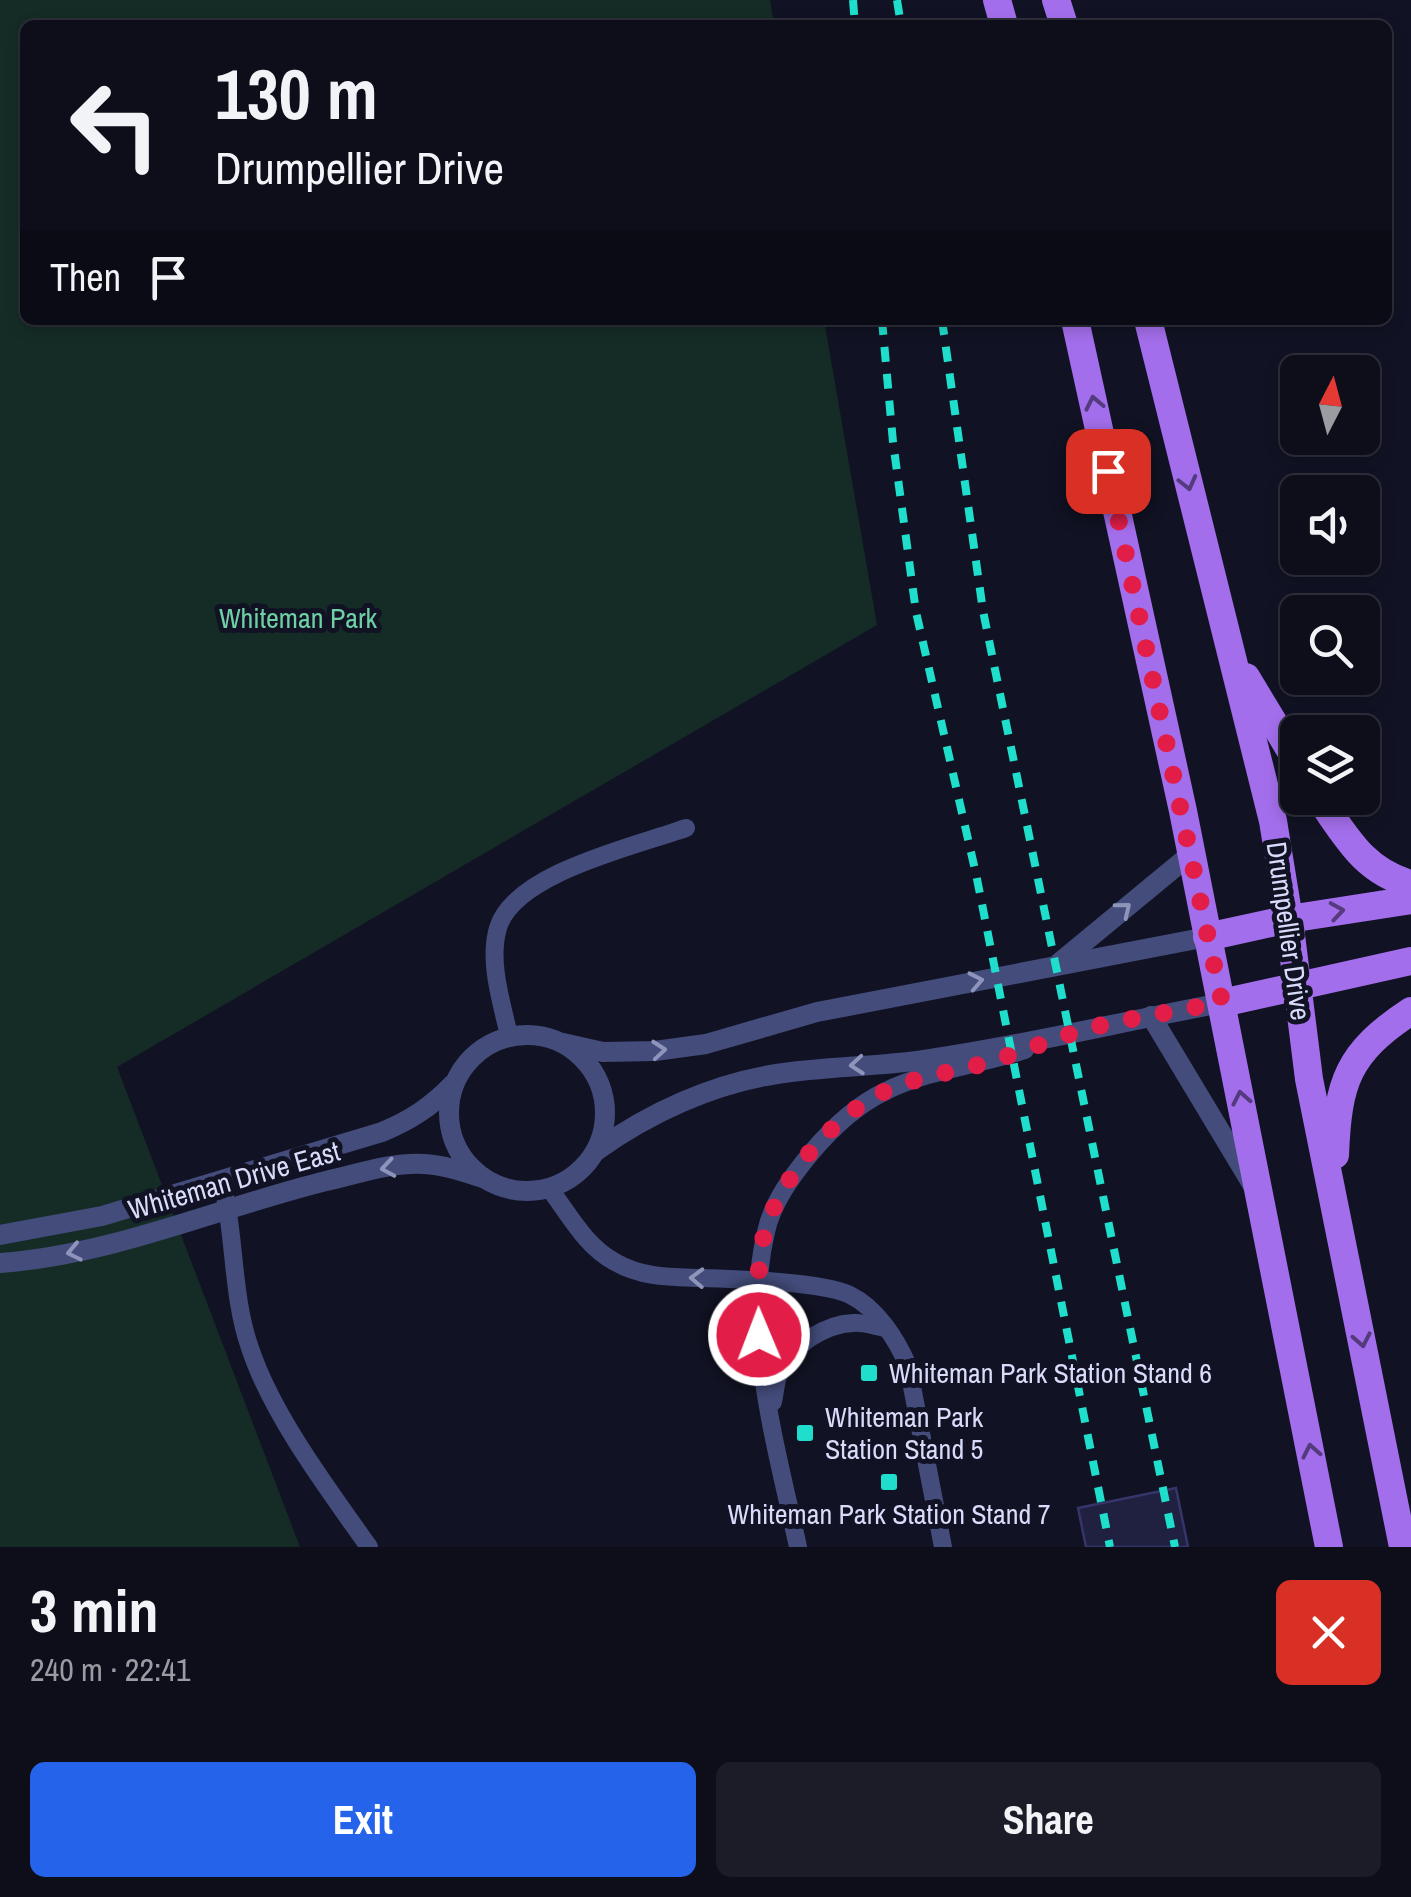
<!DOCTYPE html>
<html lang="en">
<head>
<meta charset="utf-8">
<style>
  :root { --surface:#0d0e1a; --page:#1b1c27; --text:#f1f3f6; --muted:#9a9ca2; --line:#2d2e39; --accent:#2563eb }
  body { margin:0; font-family:"Archivo Narrow",sans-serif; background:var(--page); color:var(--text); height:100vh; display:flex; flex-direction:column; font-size:38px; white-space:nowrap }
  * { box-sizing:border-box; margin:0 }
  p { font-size:32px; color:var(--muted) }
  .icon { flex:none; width:55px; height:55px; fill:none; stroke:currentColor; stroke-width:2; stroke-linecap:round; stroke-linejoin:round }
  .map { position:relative; height:1547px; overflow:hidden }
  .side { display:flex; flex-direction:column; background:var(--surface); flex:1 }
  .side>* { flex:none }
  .hud { position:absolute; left:20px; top:20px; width:1372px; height:305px; border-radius:15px; box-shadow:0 5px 15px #0003,0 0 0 2px var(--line); background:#0d0e1a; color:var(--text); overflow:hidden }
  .needle { width:65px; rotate:6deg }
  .fabs { position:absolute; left:1280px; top:355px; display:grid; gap:20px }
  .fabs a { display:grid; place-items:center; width:100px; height:100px; border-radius:15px; background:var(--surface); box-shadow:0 5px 15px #0003,0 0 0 2px var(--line); font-size:50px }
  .pin { position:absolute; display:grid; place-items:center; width:85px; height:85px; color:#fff; margin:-42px; border-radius:20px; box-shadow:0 5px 15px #0006 }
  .me { position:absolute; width:110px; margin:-55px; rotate:359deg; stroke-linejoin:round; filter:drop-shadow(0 0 8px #0008) }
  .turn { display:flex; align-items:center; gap:35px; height:210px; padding:0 30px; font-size:45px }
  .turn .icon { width:130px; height:130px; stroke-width:2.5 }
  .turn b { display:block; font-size:70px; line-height:85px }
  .then { display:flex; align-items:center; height:95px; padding:0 30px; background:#0003; gap:20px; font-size:38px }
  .round { display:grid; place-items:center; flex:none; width:105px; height:105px; border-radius:15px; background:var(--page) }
  .headline { display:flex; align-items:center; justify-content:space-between; height:170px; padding:0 30px }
  h1 { font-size:60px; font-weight:800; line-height:75px }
  .button { display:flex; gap:20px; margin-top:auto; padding:20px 30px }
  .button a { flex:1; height:115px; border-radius:15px; background:var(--accent); color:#fff; font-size:40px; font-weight:800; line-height:115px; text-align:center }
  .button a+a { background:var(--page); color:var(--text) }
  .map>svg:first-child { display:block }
  .green { fill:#152c26 }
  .building { fill:#202041; stroke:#35356a; stroke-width:2.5 }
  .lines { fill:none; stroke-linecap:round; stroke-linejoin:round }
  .service { stroke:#434c7b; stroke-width:18 }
  .minor { stroke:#434c7b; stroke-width:20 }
  .tertiary { stroke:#434c7b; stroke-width:20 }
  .primary { stroke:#a36eeb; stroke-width:28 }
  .rail { stroke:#1fdfcc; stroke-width:8; stroke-dasharray:15 12; stroke-linecap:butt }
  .oneway { stroke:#533b7d }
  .oneway2 { stroke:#8e94ba }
  .route { stroke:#e11d48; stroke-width:18; stroke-dasharray:0 32.4 }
  .poi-dot { fill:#1fdfcc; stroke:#111223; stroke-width:4 }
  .labels { text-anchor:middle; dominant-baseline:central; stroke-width:10; stroke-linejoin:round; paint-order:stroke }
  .park-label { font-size:28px; fill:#6ed0a4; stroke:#111223 }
  .street-label { font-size:28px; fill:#d8dbfa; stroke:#111223 }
  .poi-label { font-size:28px; fill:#d8dbfa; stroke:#111223; text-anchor:start }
</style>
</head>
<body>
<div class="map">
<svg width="1411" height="1547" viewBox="0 0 1411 1547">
  <rect width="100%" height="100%" fill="#111223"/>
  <path class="green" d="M0,0H770L774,25H25V320H824L877,625L117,1067L300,1547H0Z"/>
  <path class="building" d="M1176,1488L1188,1547H1086L1078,1508Z"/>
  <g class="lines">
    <g class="service">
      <path d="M509,1036C502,1003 488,962 498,928C514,873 636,846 686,828"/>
      <path d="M221,1180C236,1234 231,1294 250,1348C272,1415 328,1489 369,1547"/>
      <path d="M549,1188C569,1214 585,1246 615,1262C641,1277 668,1277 697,1278C732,1279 821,1281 850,1295C877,1308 897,1340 908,1366L943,1547"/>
      <path d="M773,1402C775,1392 776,1379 780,1370C792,1345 826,1324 853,1323C863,1322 875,1326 885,1328"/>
      <path d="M798,1547C777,1449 742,1331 766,1232C772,1203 792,1176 811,1153C832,1128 856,1105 886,1091C928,1070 980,1065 1025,1050"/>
    </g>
    <g class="minor">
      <path d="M0,1235L102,1216L382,1132C411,1120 432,1106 453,1084"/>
      <path d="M0,1263C112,1255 217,1208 326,1181C358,1174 391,1162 424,1164C444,1165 464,1172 483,1178"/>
    </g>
    <g class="tertiary">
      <path d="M1059,963L1191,854"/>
      <path d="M1151,1016L1252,1184"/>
      <circle cx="527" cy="1113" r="78"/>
      <path d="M563,1043L603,1052L655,1051L706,1044L817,1012L1207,937"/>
      <path d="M596,1151C649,1113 712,1084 777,1074C827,1066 879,1067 929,1059C1027,1045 1124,1021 1222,1003"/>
    </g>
    <g class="primary">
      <path d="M997,0L1004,25"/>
      <path d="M1056,0L1064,25"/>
      <path d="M1075,320L1183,811L1329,1547"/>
      <path d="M1148,320L1273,821L1289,919L1309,1079L1403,1547"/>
      <path d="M1246,677L1298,763"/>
      <path d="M1319,798C1346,836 1363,871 1411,884"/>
      <path d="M1207,937L1289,919L1411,900"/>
      <path d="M1222,1003L1411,961"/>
      <path d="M1335,1155C1338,1082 1347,1053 1411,1011"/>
    </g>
    <g class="rail">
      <path d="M853,0L855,25"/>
      <path d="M897,0L901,25"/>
      <path d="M882,320L893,442L916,612L976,874L1110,1547"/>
      <path d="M942,320L983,611L1175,1547"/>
    </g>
  </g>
  <defs><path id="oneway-chevron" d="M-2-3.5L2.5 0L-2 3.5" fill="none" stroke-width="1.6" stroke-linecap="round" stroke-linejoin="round" transform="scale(2.5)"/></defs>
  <g class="oneway">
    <use href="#oneway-chevron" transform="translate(1094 403) rotate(-102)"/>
    <use href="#oneway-chevron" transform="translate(1188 483) rotate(76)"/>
    <use href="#oneway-chevron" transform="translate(1337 911) rotate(-9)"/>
    <use href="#oneway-chevron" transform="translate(1241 1098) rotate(-101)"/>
    <use href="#oneway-chevron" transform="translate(1362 1340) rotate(79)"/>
    <use href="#oneway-chevron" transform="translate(1311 1451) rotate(-101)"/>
  </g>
  <g class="oneway2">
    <use href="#oneway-chevron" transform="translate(1124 909) rotate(-39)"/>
    <use href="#oneway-chevron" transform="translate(976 981) rotate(-11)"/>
    <use href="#oneway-chevron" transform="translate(659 1050) rotate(-5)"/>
    <use href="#oneway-chevron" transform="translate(857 1065) rotate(175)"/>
    <use href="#oneway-chevron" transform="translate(388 1168) rotate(171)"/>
    <use href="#oneway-chevron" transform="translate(74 1252) rotate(168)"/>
    <use href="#oneway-chevron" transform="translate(697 1278) rotate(-178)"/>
  </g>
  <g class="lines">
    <path class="route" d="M759,1335C758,1300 756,1262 766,1228C783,1174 838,1111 890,1089C918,1077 948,1073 978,1065C1017,1055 1055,1037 1094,1027C1136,1017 1179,1011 1222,1002L1108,471"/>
  </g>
  <g class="poi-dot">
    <rect x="859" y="1363" width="20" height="20" rx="5"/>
    <rect x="795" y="1423" width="20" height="20" rx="5"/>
    <rect x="879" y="1472" width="20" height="20" rx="5"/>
  </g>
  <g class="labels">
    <g class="park-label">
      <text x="298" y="618">Whiteman Park</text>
    </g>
    <g class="street-label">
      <text transform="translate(1289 931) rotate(82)">Drumpellier Drive</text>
      <text transform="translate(234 1180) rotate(-16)">Whiteman Drive East</text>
    </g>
    <g class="poi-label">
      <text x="889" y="1373">Whiteman Park Station Stand 6</text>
      <text x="825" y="1417">Whiteman Park<tspan x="825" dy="32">Station Stand 5</tspan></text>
      <text x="889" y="1514" text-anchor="middle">Whiteman Park Station Stand 7</text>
    </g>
  </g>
</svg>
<div class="fabs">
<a><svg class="needle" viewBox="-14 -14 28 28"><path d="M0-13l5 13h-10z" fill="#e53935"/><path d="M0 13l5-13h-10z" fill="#9a9ca2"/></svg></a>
<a><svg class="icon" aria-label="sound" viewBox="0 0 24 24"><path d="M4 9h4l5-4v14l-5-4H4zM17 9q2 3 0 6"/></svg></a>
<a><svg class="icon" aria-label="search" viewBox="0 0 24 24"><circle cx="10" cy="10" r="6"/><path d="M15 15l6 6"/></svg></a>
<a><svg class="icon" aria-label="layers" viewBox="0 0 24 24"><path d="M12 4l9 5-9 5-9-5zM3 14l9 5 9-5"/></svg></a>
</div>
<div class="pin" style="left:1108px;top:471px;background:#d93025"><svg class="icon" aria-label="arrive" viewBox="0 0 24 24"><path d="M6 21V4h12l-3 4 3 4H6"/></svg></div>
<svg class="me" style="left:759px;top:1335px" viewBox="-20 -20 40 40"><circle r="17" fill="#e11d48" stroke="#fff" stroke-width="3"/><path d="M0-11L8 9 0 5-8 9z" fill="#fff"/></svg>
<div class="hud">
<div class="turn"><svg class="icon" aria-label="left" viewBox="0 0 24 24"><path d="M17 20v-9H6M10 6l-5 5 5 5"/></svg><div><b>130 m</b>Drumpellier Drive</div></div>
<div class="then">Then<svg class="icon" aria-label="arrive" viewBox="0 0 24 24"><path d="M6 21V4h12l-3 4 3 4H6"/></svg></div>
</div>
</div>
<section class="side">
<div class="headline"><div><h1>3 min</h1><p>240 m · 22:41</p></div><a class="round" style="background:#d93025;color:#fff"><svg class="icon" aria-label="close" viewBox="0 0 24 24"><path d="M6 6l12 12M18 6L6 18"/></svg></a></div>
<div class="button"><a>Exit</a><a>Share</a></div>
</section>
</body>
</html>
